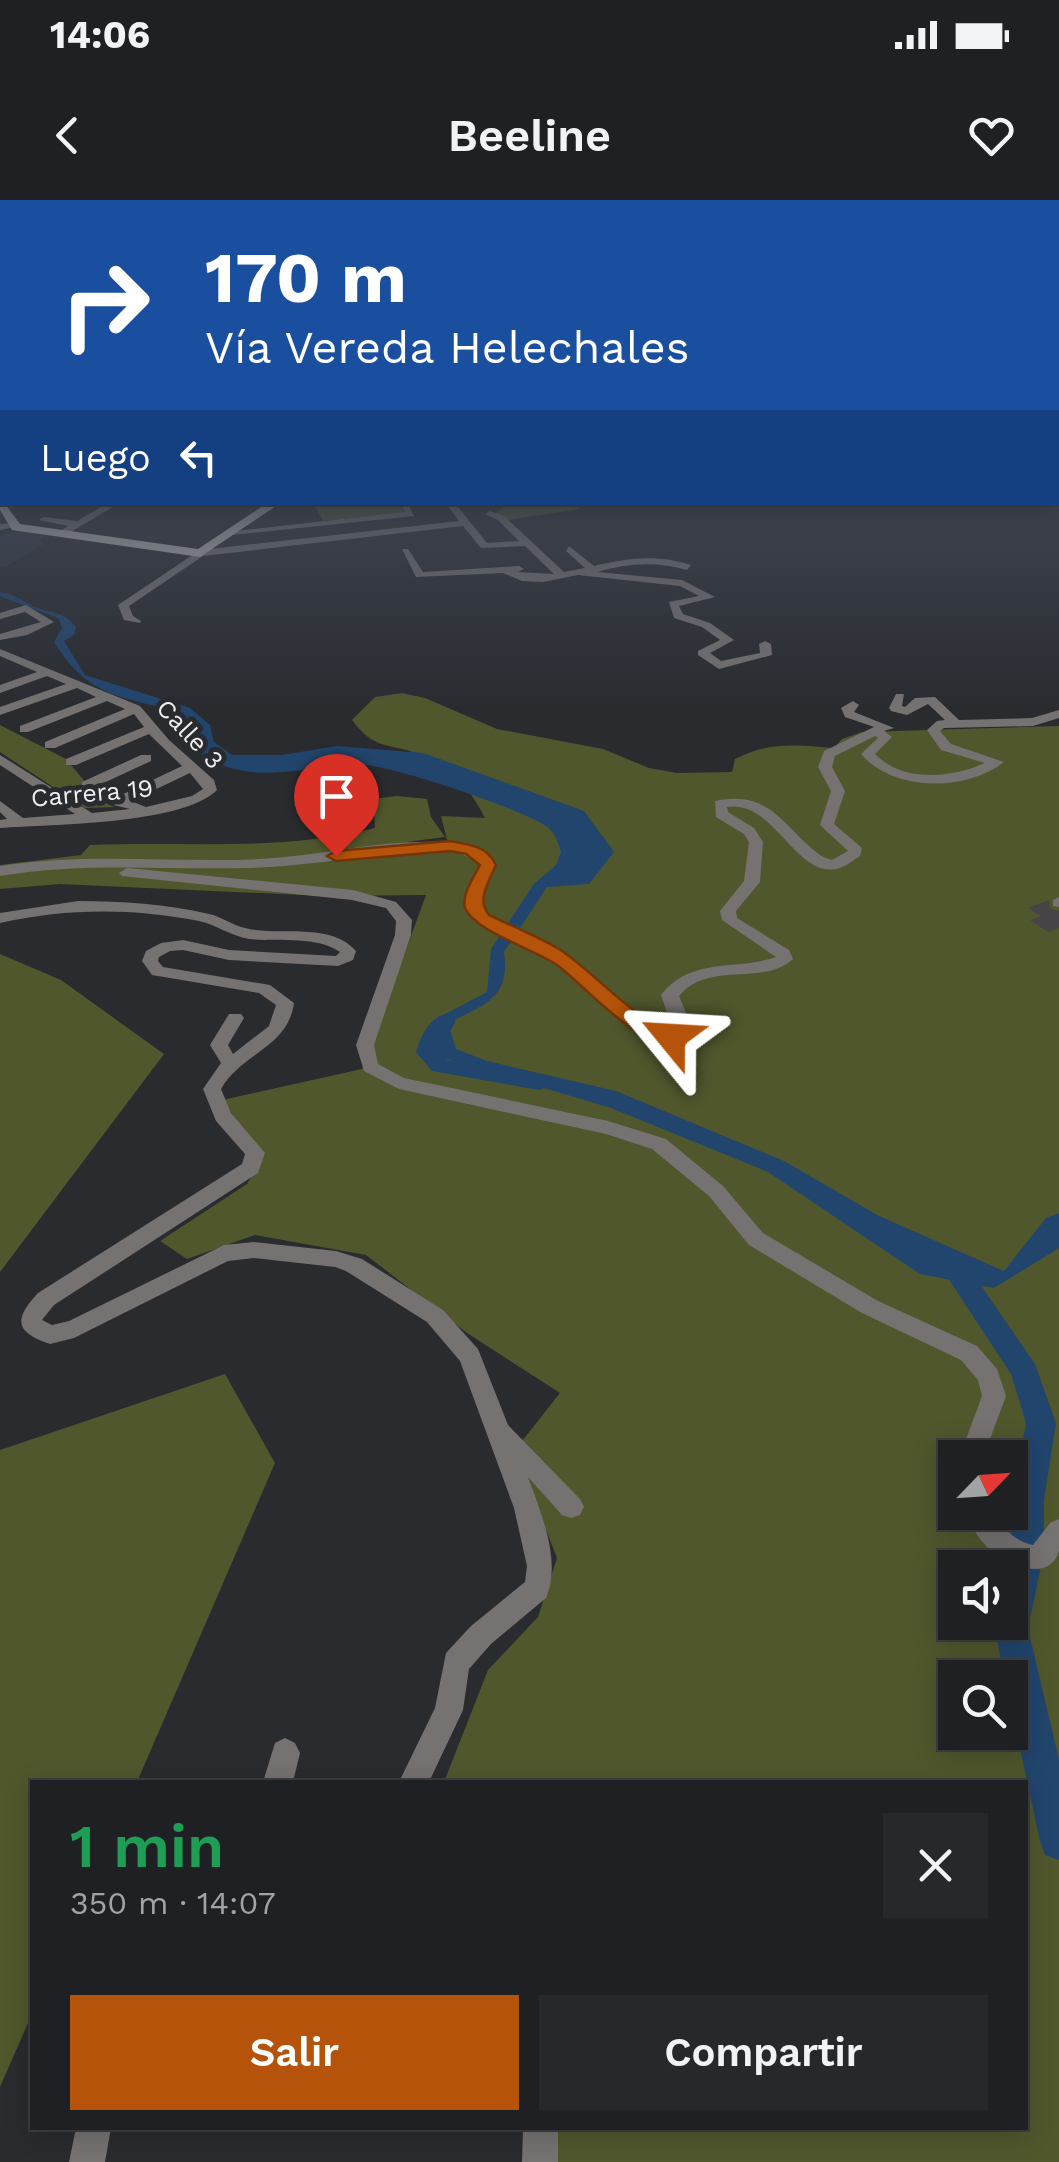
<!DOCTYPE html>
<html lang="es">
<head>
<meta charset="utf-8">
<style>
  :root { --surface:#1f2023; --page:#27282b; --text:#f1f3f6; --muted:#a1a3a6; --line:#3c3e41; --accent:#b45309 }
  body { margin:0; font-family:"Work Sans",sans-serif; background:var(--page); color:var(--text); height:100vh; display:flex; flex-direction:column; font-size:38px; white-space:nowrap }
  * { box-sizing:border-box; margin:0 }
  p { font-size:32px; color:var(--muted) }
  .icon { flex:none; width:55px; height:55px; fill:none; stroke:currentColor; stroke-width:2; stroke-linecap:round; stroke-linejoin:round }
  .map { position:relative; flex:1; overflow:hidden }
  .sheet { position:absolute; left:30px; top:1580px; width:998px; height:350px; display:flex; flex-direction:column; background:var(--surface); border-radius:0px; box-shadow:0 5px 25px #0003,0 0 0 2px var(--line) }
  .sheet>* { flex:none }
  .hud { position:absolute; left:0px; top:0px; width:1060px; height:305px; box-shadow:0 5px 25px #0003,0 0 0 2px var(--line); background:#1a4fa0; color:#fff; overflow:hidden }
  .needle { width:65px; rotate:65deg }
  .tools { position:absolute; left:938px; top:1240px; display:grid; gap:20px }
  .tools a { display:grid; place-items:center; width:90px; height:90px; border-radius:0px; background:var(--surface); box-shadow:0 5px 25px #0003,0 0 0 2px var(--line); font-size:50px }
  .pin { position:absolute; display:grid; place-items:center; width:85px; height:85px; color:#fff; margin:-102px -42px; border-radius:50% 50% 50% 0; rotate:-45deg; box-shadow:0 0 10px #0007 }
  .pin .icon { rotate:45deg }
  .me { position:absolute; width:110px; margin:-55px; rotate:297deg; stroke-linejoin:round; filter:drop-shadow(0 0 8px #0008) }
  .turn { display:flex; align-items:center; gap:35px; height:210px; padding:0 40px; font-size:45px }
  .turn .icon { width:130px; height:130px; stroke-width:2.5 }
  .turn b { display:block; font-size:70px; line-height:85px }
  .then { display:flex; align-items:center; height:95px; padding:0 40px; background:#0003; gap:20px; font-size:38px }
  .round { display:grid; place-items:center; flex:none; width:105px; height:105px; border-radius:0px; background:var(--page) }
  .summary { display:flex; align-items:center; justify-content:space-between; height:170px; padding:0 40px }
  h1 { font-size:60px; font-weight:600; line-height:75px; color:#1e9e55 }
  .primary-button { display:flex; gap:20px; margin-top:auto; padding:20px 40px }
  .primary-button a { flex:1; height:115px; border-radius:0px; background:var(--accent); color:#fff; font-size:40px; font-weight:600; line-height:115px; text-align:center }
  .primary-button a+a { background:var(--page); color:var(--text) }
  .status { display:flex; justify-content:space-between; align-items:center; height:70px; padding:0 50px; background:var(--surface); direction:ltr }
  .status svg { height:28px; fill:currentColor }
  header { display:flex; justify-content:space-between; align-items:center; height:130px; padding:0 40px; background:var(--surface); font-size:45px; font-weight:600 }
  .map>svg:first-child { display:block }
  .built { fill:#32353f }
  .green { fill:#50572d; fill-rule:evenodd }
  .water { fill:#22456d }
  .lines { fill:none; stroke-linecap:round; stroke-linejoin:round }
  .river { fill:#22456d; fill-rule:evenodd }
  .building { fill:#484346 }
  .minor { fill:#757271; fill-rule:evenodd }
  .major { fill:#beb9b7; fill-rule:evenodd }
  .route { fill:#b45309; stroke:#753606; stroke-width:2.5 }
  .labels { text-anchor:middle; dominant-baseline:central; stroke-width:10; stroke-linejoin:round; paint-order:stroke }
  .far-street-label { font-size:25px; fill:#eeeff2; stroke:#292b2f }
</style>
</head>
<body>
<div class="status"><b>14:06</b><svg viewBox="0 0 49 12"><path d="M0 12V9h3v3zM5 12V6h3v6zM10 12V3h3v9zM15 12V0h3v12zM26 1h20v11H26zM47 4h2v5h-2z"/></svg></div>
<header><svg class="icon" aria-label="back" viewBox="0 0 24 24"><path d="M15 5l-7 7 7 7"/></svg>Beeline<svg class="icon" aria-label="heart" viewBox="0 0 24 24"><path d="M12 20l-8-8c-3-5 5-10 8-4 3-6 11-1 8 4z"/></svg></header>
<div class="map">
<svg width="1059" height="1962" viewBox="0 0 1059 1962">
  <rect width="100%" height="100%" fill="#292b2f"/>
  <path class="built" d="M16,330L50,335L40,339L44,344L5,367L0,366V337Z"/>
  <g class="green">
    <path d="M337,302L398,303L405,313L323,321L314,305Z"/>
    <path d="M498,302L576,303L580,309L506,320L496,313L503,308Z"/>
    <path d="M402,493L425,498L497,529L603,549L649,568L677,573L732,572L735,559C769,541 797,545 834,548L842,539L862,532L1059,526V1962H556L557,1928H1025V1582H444L488,1470L538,1417L557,1358L515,1250L560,1193L467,1133L366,1055L255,1035L187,1059L160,1041L247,984L263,957L222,900L362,869L426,695L324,696L60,684L0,689V665L81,655L90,645C187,641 281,652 375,628L374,613L363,609L364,600L397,596L427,599L431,617L445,637L406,642L448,644L441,616L485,618C471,590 450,565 419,554C388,543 374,550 352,520L375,497ZM955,1258H1010V1312H955ZM955,1368H1010V1422H955ZM955,1478H1010V1532H955Z"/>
    <path d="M0,525L66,559L102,602L115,607L85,608L0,552Z"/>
    <path d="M0,754L61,780L164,854L0,1072Z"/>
    <path d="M225,1174L275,1263L137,1582H32V1814L0,1887V1250Z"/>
  </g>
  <path class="water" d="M0,392C15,394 19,399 31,405C49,414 62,409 76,427L74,435L64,441L85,475L190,508L210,525L214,542L232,555H282L337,546L423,553L584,611L614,652L589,684L547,687L504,752C511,799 483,805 448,823L456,849L487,861L616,891L784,961L879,1016L1004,1071L1046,1018L1059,1013V1048L994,1088L920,1074L768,972L611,908L440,857L420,840L434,820L487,792L491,749L534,684L556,665L561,652C558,642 555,632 546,626C521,609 394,566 364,565C311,563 265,586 213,561C189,550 191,534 181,513C120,495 90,499 54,442L62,428L58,418L0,396Z"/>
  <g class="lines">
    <g class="river">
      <path d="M445,814L456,821L439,851L447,860L547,877L551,882L547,887L539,890L432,871L416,852C421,837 428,819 445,814Z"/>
      <path d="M959,1065L969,1068L1035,1164L1056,1223L1044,1300V1352L1028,1428L1059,1560V1660L1045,1655L1040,1641L1010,1502V1478H1005L994,1428L995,1422H1010L1012,1300L1026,1223L1011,1174L946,1075L949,1068Z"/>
    </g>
  </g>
  <path class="building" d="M1049,700L1050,708L1059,711V728L1048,732L1030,720L1041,716L1028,708Z"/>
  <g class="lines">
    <g class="minor">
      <rect x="1058" y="248" width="1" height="4"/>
      <path d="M110,302H121L64,336L56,334L68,326L39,320L44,317L77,321Z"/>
      <path d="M398,302H407L414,316L232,335L227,332L405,312Z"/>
      <path d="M445,302H454L487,343L519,341L498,320L485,314L490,311L504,316L564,372L585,368L566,351L569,346L594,366C628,358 657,354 691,365L687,370C656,361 628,363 597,372L682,380L715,397L679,406L683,414L710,423L734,440L710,453L721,461L760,453L759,444L765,441L771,444L772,455L719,469L698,455V451L720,440L702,427L674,418L669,402L699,396L680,386L578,375L543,382L522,381L503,373L416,377L402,349H408L423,372L519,366L524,369L518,372L554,374L525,346L481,348L463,326L203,356L129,406L133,416L141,421L140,423L124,420L118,405L200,350L459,321Z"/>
      <path d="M15,323V327L0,330V324Z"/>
      <path d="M26,405L54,422L27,435L0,440V434L41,422L25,412L0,419V413Z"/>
      <path d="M0,449L140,506L169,540L214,580L217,590C181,625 52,624 0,628V620L7,619L0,612V601L23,618L75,614L0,565V555L92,613L130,609L101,602L82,588V582L141,555H151V561L97,586L117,597L182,566L149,534L76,565H66V559L144,527L134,514L55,548H45V542L125,509L107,501L28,532H20V526L96,497L77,488L0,515V507L66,484L47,476L0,493V485L37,472L0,456ZM190,573L203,589L192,596L146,607L131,601Z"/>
      <path d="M896,494H904L902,506L905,507L915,498L935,497L959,520L1032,518L1059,510V518L1033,526L944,528L940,531L951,544L1004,562C966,592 893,592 861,554L878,538L875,536L835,556L832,567L845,591L834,624L862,648L860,656C854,660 846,666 840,668C797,682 775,599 727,607L728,612L754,628L763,642L760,682L736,711L737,718L789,750L793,759C763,787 709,760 679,796L692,827L686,839C631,851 596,789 556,764C529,747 499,737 474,718C459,699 472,685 480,666C460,644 420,650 392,653C344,659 295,667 246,668C163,670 82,662 0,676V666C87,652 172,663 259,659C320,656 381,639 442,642C463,643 481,648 495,665L481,697L485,711C512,732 545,741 573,760C603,782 634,828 673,830L661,795C691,756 736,771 776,757L722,720L720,711L744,681L749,642L744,634L716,617L715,601C773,589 783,629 823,657L832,660L848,651L820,625L831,591L818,567L824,551L874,527L845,517L841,508L853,501L859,505L854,512L894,528L884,531L892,537L875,554C903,583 951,578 985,563L941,550L927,530L937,521L945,520L928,504L907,515L891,511L889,508Z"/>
      <path d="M127,668L353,690L396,702L412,720L411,735L374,845L378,864L404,878L608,921L666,939L723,986L763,1033L878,1101L977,1146L997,1169L1006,1196L983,1258H959L982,1196L978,1180L961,1160L862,1113L749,1045L709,996L652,949L606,934L399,889L364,871L356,845L395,735L396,721L386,708L352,700L122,676L119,673Z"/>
      <path d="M1059,697V707L1053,706V700Z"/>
      <path d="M78,701C122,701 166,704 209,714C222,717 232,725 245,728C280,737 329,721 356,751L353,760L338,766L229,760L183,750L170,751L159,757L158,761L163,767L270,785L294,803C288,848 241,853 221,889L231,913L265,953L258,973L54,1105L42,1120L52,1125L69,1121L224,1045L254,1042L336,1051L362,1059L443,1110L478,1149L508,1225L580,1299L584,1307L580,1315L571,1318L562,1315L528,1277C541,1313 562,1361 546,1398L491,1444L469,1469L463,1510L429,1582H399L435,1508L446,1453L471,1426L525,1382L527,1366L514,1308L460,1161L427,1122L346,1071L335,1067L254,1058L228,1061L74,1138L50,1144C14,1132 14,1119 38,1093L242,964L245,954L216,921L203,889L221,863L210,845L229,814H241L244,818L228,845L233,854L269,826L276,805L259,793L152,775L142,761L146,751L161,743L183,740L229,750L336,756L340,752C315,735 278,742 249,739C231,736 217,725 199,721C132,708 67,708 0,723V713Z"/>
      <path d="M965,1312H991C1002,1327 1014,1341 1033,1345L1050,1323L1059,1319C1059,1328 1059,1342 1059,1351C1048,1386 1003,1362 986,1346C977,1336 970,1325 965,1312Z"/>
      <path d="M285,1538L295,1543L300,1553L293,1582H263L275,1543Z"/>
      <path d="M76,1928H111L105,1962H69Z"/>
      <path d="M523,1928H558V1962H522Z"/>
    </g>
    <path class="major" d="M0,297L20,324L198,349L269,302H282L200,357L12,330L0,310Z"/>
  </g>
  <linearGradient id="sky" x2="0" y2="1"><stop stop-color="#17181a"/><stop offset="0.46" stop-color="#434a58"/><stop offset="1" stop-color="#434a58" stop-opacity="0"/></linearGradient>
  <rect width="1059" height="510" fill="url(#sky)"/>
  <path class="route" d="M450,641C469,644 487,646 496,665C489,682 476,699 489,715C512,726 537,736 559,749C600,776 631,820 678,833V842C639,851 588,788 557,765C536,750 474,731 465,708C461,696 474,676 480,665L466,654L450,651L336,661L327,656L336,651Z"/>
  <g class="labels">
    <g class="far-street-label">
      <text transform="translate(190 534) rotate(47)">Calle 3</text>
      <text transform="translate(92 593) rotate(-5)">Carrera 19</text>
    </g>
  </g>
</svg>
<div class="tools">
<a><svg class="needle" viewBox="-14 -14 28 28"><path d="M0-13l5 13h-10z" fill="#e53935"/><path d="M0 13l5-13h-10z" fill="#a1a3a6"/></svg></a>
<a><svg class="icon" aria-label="sound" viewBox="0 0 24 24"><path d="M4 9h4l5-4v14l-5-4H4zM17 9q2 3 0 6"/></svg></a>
<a><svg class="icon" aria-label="search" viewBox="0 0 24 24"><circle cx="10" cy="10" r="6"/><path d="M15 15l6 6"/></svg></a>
</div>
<div class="pin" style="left:336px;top:656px;background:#d93025"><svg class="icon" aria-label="arrive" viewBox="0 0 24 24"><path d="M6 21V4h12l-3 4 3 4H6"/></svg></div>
<svg class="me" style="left:671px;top:837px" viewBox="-20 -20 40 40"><path d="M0-17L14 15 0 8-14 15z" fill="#b45309" stroke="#fff" stroke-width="4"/></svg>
<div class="hud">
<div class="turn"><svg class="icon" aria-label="right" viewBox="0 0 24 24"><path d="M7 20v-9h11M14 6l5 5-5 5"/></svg><div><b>170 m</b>Vía Vereda Helechales</div></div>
<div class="then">Luego<svg class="icon" aria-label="left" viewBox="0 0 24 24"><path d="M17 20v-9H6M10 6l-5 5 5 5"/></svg></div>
</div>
<section class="sheet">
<div class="summary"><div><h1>1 min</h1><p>350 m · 14:07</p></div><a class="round"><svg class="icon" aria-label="close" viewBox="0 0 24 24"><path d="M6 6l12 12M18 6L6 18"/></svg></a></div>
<div class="primary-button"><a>Salir</a><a>Compartir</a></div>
</section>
</div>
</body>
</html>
